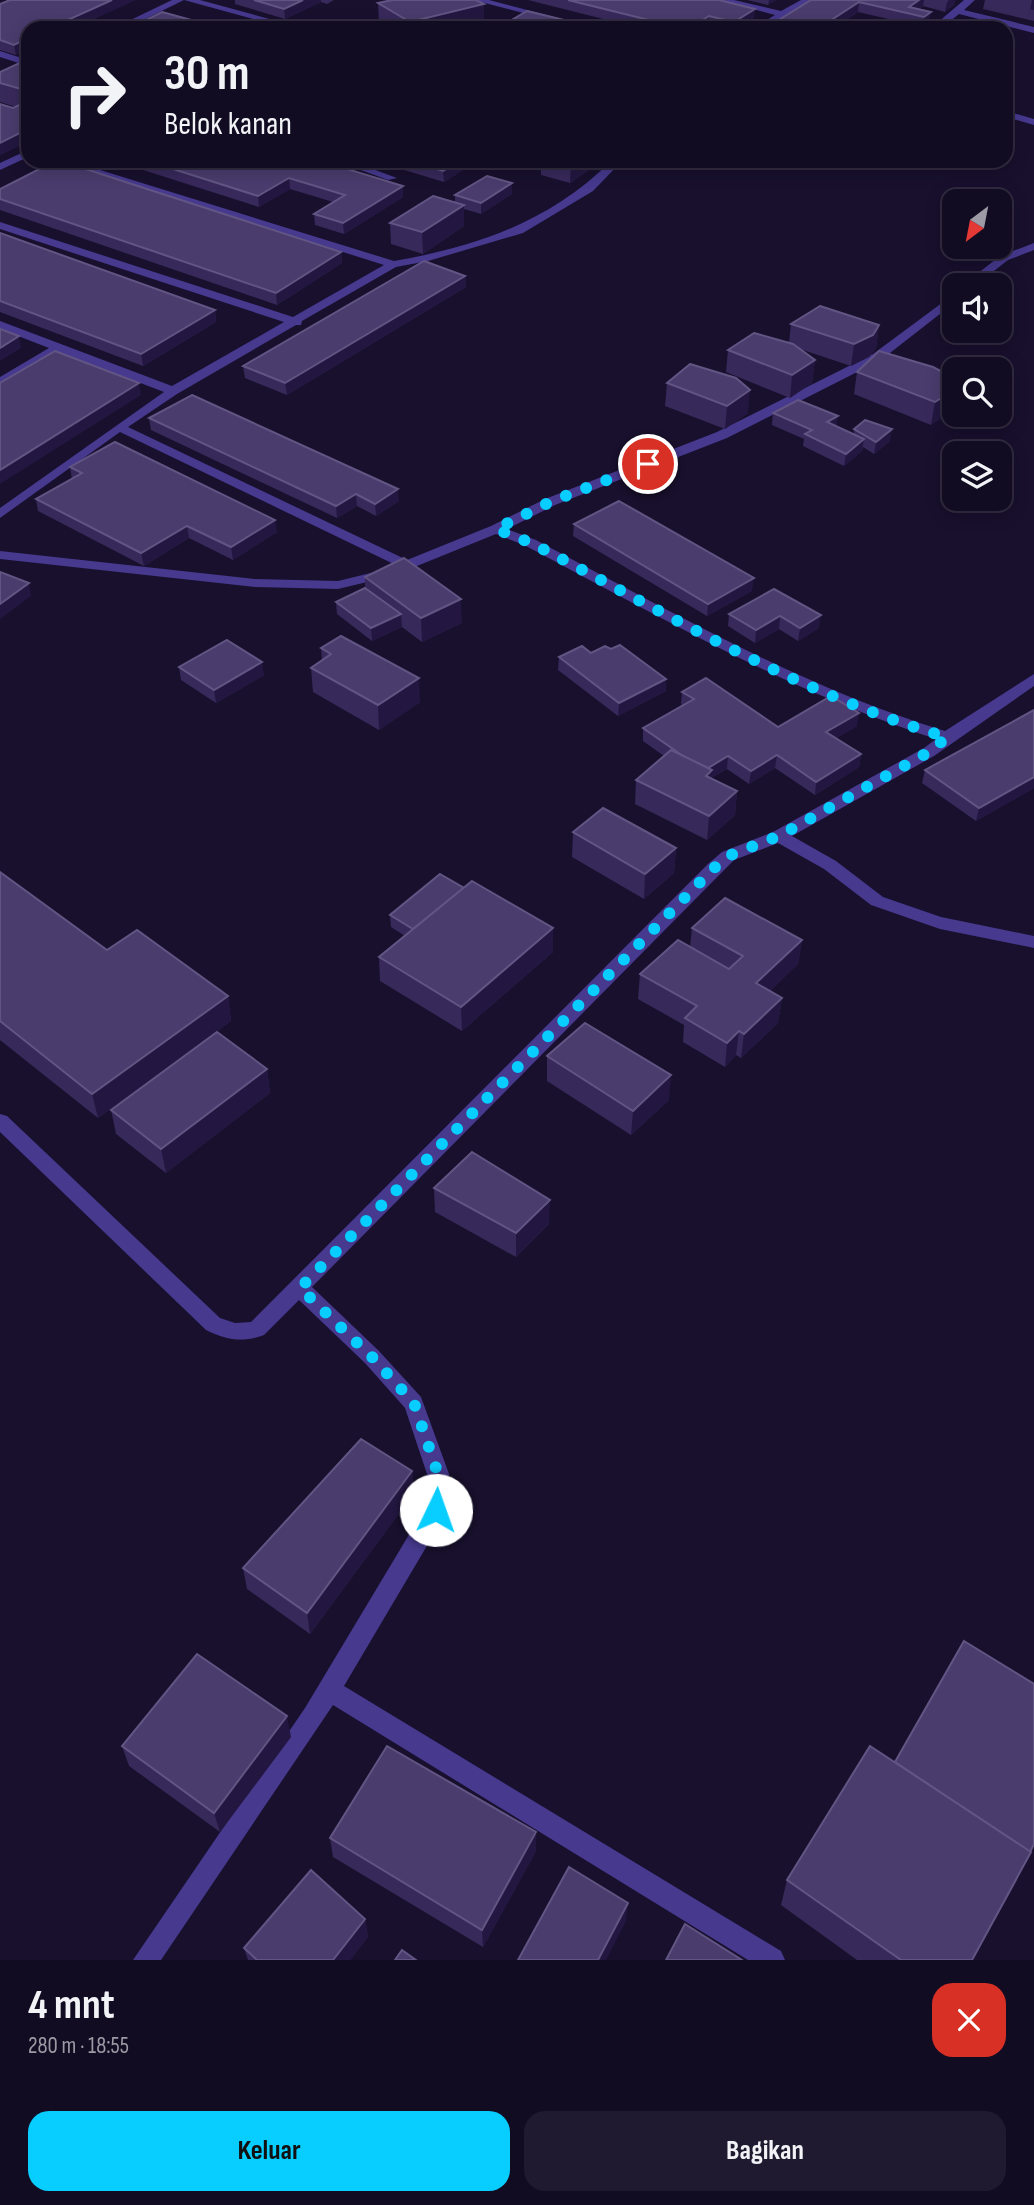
<!DOCTYPE html>
<html lang="id">
<head>
<meta charset="utf-8">
<style>
  :root { --surface:#120c22; --page:#1f1a2f; --text:#f1f3f6; --muted:#9c9ba5; --line:#312c40; --accent:#08cdff }
  body { margin:0; font-family:"Sofia Sans Condensed",sans-serif; background:var(--page); color:var(--text); height:100vh; display:flex; flex-direction:column; font-size:26px; white-space:nowrap }
  * { box-sizing:border-box; margin:0 }
  p { font-size:23px; color:var(--muted) }
  .icon { flex:none; width:38px; height:38px; fill:none; stroke:currentColor; stroke-width:2; stroke-linecap:round; stroke-linejoin:round }
  .map { position:relative; height:1960px; overflow:hidden }
  .details { display:flex; flex-direction:column; background:var(--surface); flex:1 }
  .details>* { flex:none }
  .top-card { position:absolute; left:21px; top:21px; width:992px; height:147px; border-radius:21px; box-shadow:0 4px 18px #0003,0 0 0 2px var(--line); background:#120c22; color:var(--text); overflow:hidden }
  .needle { width:46px; rotate:212deg }
  .buttons { position:absolute; left:942px; top:189px; display:grid; gap:14px }
  .buttons a { display:grid; place-items:center; width:70px; height:70px; border-radius:14px; background:var(--surface); box-shadow:0 4px 18px #0003,0 0 0 2px var(--line); font-size:35px }
  .pin { position:absolute; display:grid; place-items:center; width:60px; height:60px; color:#fff; margin:-30px; border:4px solid #fff; border-radius:50%; box-shadow:0 2px 7px #0007 }
  .me { position:absolute; width:77px; margin:-38px; rotate:3deg; stroke-linejoin:round; filter:drop-shadow(0 0 5px #0008) }
  .turn { display:flex; align-items:center; gap:24px; height:147px; padding:0 28px; font-size:32px }
  .turn .icon { width:91px; height:91px; stroke-width:2.5 }
  .turn b { display:block; font-size:49px; line-height:60px }
  .round { display:grid; place-items:center; flex:none; width:74px; height:74px; border-radius:21px; background:var(--page) }
  .head { display:flex; align-items:center; justify-content:space-between; height:119px; padding:0 28px }
  h1 { font-size:42px; font-weight:700; line-height:52px }
  .primary-button { display:flex; gap:14px; margin-top:auto; padding:14px 28px }
  .primary-button a { flex:1; height:80px; border-radius:21px; background:var(--accent); color:#111; font-size:28px; font-weight:700; line-height:80px; text-align:center }
  .primary-button a+a { background:var(--page); color:var(--text) }
  .map>svg:first-child { display:block }
  .lines { fill:none; stroke-linecap:round; stroke-linejoin:round }
  .minor { fill:#46398e; fill-rule:evenodd }
  .wall { fill:#38295b }
  .shaded-wall { fill:#231741 }
  .building { fill:#4a3c6d; stroke:#625584; stroke-width:2 }
  .route { stroke:#08cdff; stroke-width:12; stroke-dasharray:0 21.6 }
</style>
</head>
<body>
<div class="map">
<svg width="1034" height="1960" viewBox="0 0 1034 1960">
  <rect width="100%" height="100%" fill="#18102d"/>
  <g class="lines">
    <g class="minor">
      <path d="M172,0H184L127,28H114Z"/>
      <path d="M184,0H200L302,28H286Z"/>
      <path d="M473,0H489L597,28H581Z"/>
      <path d="M718,0H734L781,11L801,0H813L766,28H754L775,15Z"/>
      <path d="M964,0H975L964,10L1034,27V33L959,14L943,27H937V23Z"/>
      <path d="M0,51L28,60V66L0,57Z"/>
      <path d="M1006,111L1034,119V125L1006,117Z"/>
      <path d="M28,150V157L0,170V163Z"/>
      <path d="M55,161H71L394,261C476,247 551,221 611,161H622L593,191L523,233L428,261L396,267L302,321L301,325H296L177,394L128,427L407,560L491,526L545,499L717,432L873,354L954,294V303L881,360L727,438L555,505L507,529L536,540C670,611 800,686 945,731L1034,674V686L934,756L792,836L836,861L883,897L941,917L1034,936V948L940,929L871,905L824,869L778,843L734,860L312,1287L379,1351L421,1397L449,1474L447,1510L444,1517L344,1686L781,1951L785,1960H748L333,1705L161,1960H133L305,1708L425,1508L427,1474L405,1408L365,1363L299,1300L264,1335C243,1343 226,1340 206,1330L0,1132V1114L7,1116L220,1318L235,1323L251,1322L708,864L722,852L773,832L924,748L936,739C790,692 660,617 526,546L496,534L412,568H402L120,432L0,518V508L164,392L59,352L0,386V377L49,348L0,329V321L172,386L284,322L0,229V222L293,317L384,265Z"/>
      <path d="M336,161H351L397,178L388,180Z"/>
      <path d="M1034,243V250L1008,260L976,285H963L1000,256Z"/>
      <path d="M0,551L255,579L338,581L387,569L394,573L392,576L338,589L255,587L0,559Z"/>
    </g>
  </g>
  <g class="wall">
    <path d="M235,0H334L327,4L321,2L285,19L235,4Z"/>
    <path d="M528,0H719L754,19L740,28H716L708,26L705,28H639Z"/>
    <path d="M747,0H776L768,5Z"/>
    <path d="M811,0H955L954,5L945,12L923,6L919,9L929,22L923,27L858,12L834,28H766Z"/>
    <path d="M985,0H1034V21L983,9Z"/>
    <path d="M378,3L484,23L466,28H388L379,23Z"/>
    <path d="M0,4L28,28V49L16,55L0,50Z"/>
    <path d="M138,24L206,26L215,28H138Z"/>
    <path d="M28,59V141L0,155L13,108L16,107L0,102V72Z"/>
    <path d="M115,161H321L403,186V197L344,234L315,225L314,214L333,202L290,189L259,207Z"/>
    <path d="M374,161H477L444,182Z"/>
    <path d="M541,161H602L570,183L541,175Z"/>
    <path d="M0,189L341,252L342,263L277,305L0,210Z"/>
    <path d="M512,194L481,214L464,209V226L423,254L391,244L390,223L455,202V195Z"/>
    <path d="M0,233L215,310L216,322L143,366L0,312Z"/>
    <path d="M465,276L466,287L287,395L245,378L243,366Z"/>
    <path d="M791,324L879,325L876,348L869,357L851,366L800,349L815,360L812,383L790,398L726,372L728,350L789,343Z"/>
    <path d="M857,372L954,378L931,425L854,394Z"/>
    <path d="M667,383L748,413L725,429L665,406Z"/>
    <path d="M773,413L836,426L854,434V429L890,441L874,454L863,447L862,451L844,466L803,446L804,439L772,425Z"/>
    <path d="M149,418L399,501L376,516L357,506L337,518L151,430Z"/>
    <path d="M70,467L277,532L233,560L189,538L144,566L38,511L36,499L72,479Z"/>
    <path d="M574,524L752,591L707,616L573,536Z"/>
    <path d="M365,577L462,623L422,642L402,627L372,641L337,614L336,602L365,588Z"/>
    <path d="M774,589L819,628L798,641L779,629L755,643L728,626L729,614Z"/>
    <path d="M321,648L420,702L379,730L313,692L311,668L322,661Z"/>
    <path d="M591,653L666,691L618,716L558,670L559,657Z"/>
    <path d="M179,667L264,675L216,703L181,680Z"/>
    <path d="M682,692L778,727L857,726L836,738L861,754L859,767L815,795L775,768L749,784L727,769L711,778L737,791L735,815L707,840L635,804L636,780L664,756L643,741V728L683,706L681,704Z"/>
    <path d="M1034,710V788L976,821L922,783L925,770Z"/>
    <path d="M573,832L676,848L674,873L644,899L572,857Z"/>
    <path d="M0,872L107,950L228,996L231,1021L98,1118L0,1040Z"/>
    <path d="M390,915L553,952L462,1031L380,981L379,957L405,936L391,927Z"/>
    <path d="M692,928L802,940L798,964L770,991L782,998L778,1023L741,1058L736,1055L725,1067L683,1042L684,1025L638,999L640,974L690,947Z"/>
    <path d="M547,1056L669,1100L631,1135L547,1081Z"/>
    <path d="M267,1069L270,1093L166,1173L116,1134L111,1110Z"/>
    <path d="M434,1188L549,1224L516,1257L435,1212Z"/>
    <path d="M412,1471L414,1493L310,1634L247,1589L243,1568Z"/>
    <path d="M291,1737L220,1832L129,1766L122,1746Z"/>
    <path d="M895,1762L1018,1878L973,1960H857L781,1905L787,1880Z"/>
    <path d="M536,1832V1851L483,1947L333,1857L330,1838Z"/>
    <path d="M365,1919L368,1937L350,1960H248L244,1948Z"/>
  </g>
  <g class="shaded-wall">
    <path d="M112,0H136L75,28H50Z"/>
    <path d="M303,0H321V2L285,19L284,9Z"/>
    <path d="M769,0H776L768,5Z"/>
    <path d="M919,0H924L923,6L911,14L909,7Z"/>
    <path d="M949,0H955L954,5L945,12L947,2Z"/>
    <path d="M1032,0H1034V10L1030,9L1028,20Z"/>
    <path d="M859,2L858,12L834,28H819Z"/>
    <path d="M484,4V23L466,28H411L410,22Z"/>
    <path d="M755,9L754,19L740,28H734V22Z"/>
    <path d="M931,12L929,22L923,27L924,17Z"/>
    <path d="M709,16L708,26L705,28H690Z"/>
    <path d="M28,38V49L16,55L14,45Z"/>
    <path d="M28,129V141L0,155V143Z"/>
    <path d="M459,161H477L444,182L443,171Z"/>
    <path d="M572,161H602L570,183L571,162Z"/>
    <path d="M289,178L290,189L259,207L258,196Z"/>
    <path d="M512,183V194L481,214V203Z"/>
    <path d="M403,186V197L344,234L343,223Z"/>
    <path d="M464,205V226L423,254L422,232Z"/>
    <path d="M341,252L342,263L277,305L276,293Z"/>
    <path d="M465,276L466,287L287,395L285,383Z"/>
    <path d="M215,310L216,322L143,366L141,354Z"/>
    <path d="M879,325L876,348L869,357L851,366L854,344Z"/>
    <path d="M19,336L21,348L0,361V348Z"/>
    <path d="M815,360L812,383L790,398L792,375Z"/>
    <path d="M139,383L141,395L0,484V470Z"/>
    <path d="M750,390L748,413L725,429L727,406Z"/>
    <path d="M954,390V411L931,425L935,402Z"/>
    <path d="M838,416L836,428L827,422Z"/>
    <path d="M892,429L890,441L874,454L876,442Z"/>
    <path d="M864,439L862,451L844,466L846,454Z"/>
    <path d="M398,489L399,501L376,516L375,504Z"/>
    <path d="M356,494L357,506L337,518L336,506Z"/>
    <path d="M275,520L277,532L233,560L231,547Z"/>
    <path d="M187,526L189,538L144,566L141,553Z"/>
    <path d="M754,578L752,591L707,616L708,604Z"/>
    <path d="M29,583L31,596L0,619V604Z"/>
    <path d="M461,599L462,623L422,642L421,618Z"/>
    <path d="M401,614L402,627L372,641L371,628Z"/>
    <path d="M821,615L819,628L798,641L800,628Z"/>
    <path d="M780,616L779,629L755,643L756,630Z"/>
    <path d="M262,662L264,675L216,703L214,690Z"/>
    <path d="M419,678L420,702L379,730L378,705Z"/>
    <path d="M666,679V691L618,716L619,703Z"/>
    <path d="M859,713L857,726L825,745L826,732Z"/>
    <path d="M861,754L859,767L815,795L816,782Z"/>
    <path d="M777,755L775,768L749,784L751,771Z"/>
    <path d="M728,756L727,769L711,778L710,794L704,770Z"/>
    <path d="M1034,777V788L976,821L979,808Z"/>
    <path d="M737,791L735,815L707,840L709,816Z"/>
    <path d="M676,848L674,873L644,899L645,874Z"/>
    <path d="M553,928V952L462,1031L461,1007Z"/>
    <path d="M802,940L798,964L752,1008L756,983Z"/>
    <path d="M228,996L231,1021L98,1118L92,1094Z"/>
    <path d="M782,998L778,1023L741,1058L744,1034Z"/>
    <path d="M739,1031L736,1055L725,1067L727,1043Z"/>
    <path d="M267,1069L270,1093L166,1173L161,1149Z"/>
    <path d="M671,1075L669,1100L631,1135L633,1111Z"/>
    <path d="M550,1200L549,1224L516,1257V1233Z"/>
    <path d="M412,1471L414,1493L310,1634L307,1613Z"/>
    <path d="M287,1716L291,1737L220,1832L214,1813Z"/>
    <path d="M536,1832V1851L483,1947L482,1930Z"/>
    <path d="M1031,1852L973,1960H972Z"/>
    <path d="M628,1903L626,1921L606,1960H598Z"/>
    <path d="M365,1919L368,1937L350,1960H333Z"/>
  </g>
  <g class="building">
    <path d="M10,0H112L50,28H28V38L14,45L0,40V4Z"/>
    <path d="M254,0H303L284,9Z"/>
    <path d="M392,0H476L484,4L410,22L378,3Z"/>
    <path d="M568,0H719L755,9L734,22L709,16L690,28H681Z"/>
    <path d="M811,0H919L909,7L931,12L924,17L859,2L819,28H766Z"/>
    <path d="M527,11L597,28H498Z"/>
    <path d="M162,12L206,24L205,25L199,24L190,28H153L138,24Z"/>
    <path d="M199,24L215,28H190Z"/>
    <path d="M28,59V91L0,83V72Z"/>
    <path d="M28,101V129L0,143V104L13,108Z"/>
    <path d="M55,161H61L341,252L276,293L0,199V189Z"/>
    <path d="M148,161H321L403,186L343,223L314,214L345,195L289,178L258,196Z"/>
    <path d="M411,161H459L443,171Z"/>
    <path d="M487,176L512,183L481,203L455,195Z"/>
    <path d="M433,196L464,205L422,232L390,223Z"/>
    <path d="M0,233L215,310L141,354L0,301Z"/>
    <path d="M424,261L465,276L285,383L243,366Z"/>
    <path d="M820,306L879,325L873,335L854,344L791,324Z"/>
    <path d="M0,329L19,336L0,348Z"/>
    <path d="M754,333L793,344L815,360L792,375L728,350Z"/>
    <path d="M55,351L139,383L0,470V383Z"/>
    <path d="M879,351L933,367L954,378V390L935,402L857,372Z"/>
    <path d="M690,364L736,378L750,390L727,406L667,383Z"/>
    <path d="M192,395L398,489L375,504L356,494L336,506L149,418Z"/>
    <path d="M798,400L838,416L827,422L864,439L846,454L805,434L812,430L773,413Z"/>
    <path d="M865,420L892,429L876,442L854,429Z"/>
    <path d="M115,442L275,520L231,547L187,526L141,553L36,499L82,473L70,467Z"/>
    <path d="M619,501L754,578L708,604L574,524Z"/>
    <path d="M404,558L461,599L421,618L365,577Z"/>
    <path d="M0,572L29,583L0,604Z"/>
    <path d="M365,588L401,614L371,628L336,602Z"/>
    <path d="M774,589L821,615L800,628L780,616L756,630L729,614Z"/>
    <path d="M341,636L419,678L378,705L311,668L331,654L321,648Z"/>
    <path d="M227,640L262,662L214,690L179,667Z"/>
    <path d="M620,645L666,679L619,703L559,657L582,646L591,653L605,646L611,649Z"/>
    <path d="M706,678L778,727L831,696L859,713L826,732L861,754L816,782L777,755L751,771L728,756L708,768L683,756L643,728L694,699L682,692Z"/>
    <path d="M1034,710V777L979,808L925,770Z"/>
    <path d="M671,750L712,770L706,776L737,791L709,816L636,780Z"/>
    <path d="M603,808L676,848L645,874L573,832Z"/>
    <path d="M0,872L107,950L137,930L228,996L92,1094L0,1021Z"/>
    <path d="M440,874L464,888L413,929L390,915Z"/>
    <path d="M472,881L553,928L461,1007L379,957Z"/>
    <path d="M725,898L802,940L756,983L782,998L744,1034L739,1031L727,1043L685,1018L697,1006L640,974L678,940L729,969L743,956L692,928Z"/>
    <path d="M585,1023L671,1075L633,1111L547,1056Z"/>
    <path d="M217,1032L267,1069L161,1149L111,1110Z"/>
    <path d="M472,1152L550,1200L516,1233L434,1188Z"/>
    <path d="M361,1439L412,1471L307,1613L243,1568Z"/>
    <path d="M964,1641L1034,1684V1844L1030,1852L895,1762Z"/>
    <path d="M197,1654L287,1716L214,1813L122,1746Z"/>
    <path d="M387,1746L536,1832L482,1930L330,1838Z"/>
    <path d="M870,1746L1031,1852L972,1960H901L787,1880Z"/>
    <path d="M569,1867L628,1903L598,1960H518Z"/>
    <path d="M311,1870L365,1919L333,1960H257L244,1948Z"/>
    <path d="M685,1924L742,1960H666Z"/>
    <path d="M402,1950L416,1960H395Z"/>
  </g>
  <g class="lines">
    <path class="route" d="M436,1510L438,1474L414,1403L372,1357L300,1288L714,868L728,856L779,836L929,752L947,737C800,695 667,613 531,543L496,529L550,502L648,464"/>
  </g>
</svg>
<div class="buttons">
<a><svg class="needle" viewBox="-14 -14 28 28"><path d="M0-13l5 13h-10z" fill="#e53935"/><path d="M0 13l5-13h-10z" fill="#9c9ba5"/></svg></a>
<a><svg class="icon" aria-label="sound" viewBox="0 0 24 24"><path d="M4 9h4l5-4v14l-5-4H4zM17 9q2 3 0 6"/></svg></a>
<a><svg class="icon" aria-label="search" viewBox="0 0 24 24"><circle cx="10" cy="10" r="6"/><path d="M15 15l6 6"/></svg></a>
<a><svg class="icon" aria-label="layers" viewBox="0 0 24 24"><path d="M12 4l9 5-9 5-9-5zM3 14l9 5 9-5"/></svg></a>
</div>
<div class="pin" style="left:648px;top:464px;background:#d93025"><svg class="icon" aria-label="arrive" viewBox="0 0 24 24"><path d="M6 21V4h12l-3 4 3 4H6"/></svg></div>
<svg class="me" style="left:436px;top:1510px" viewBox="-20 -20 40 40"><circle r="19" fill="#fff"/><path d="M0-13L10 11 0 6-10 11z" fill="#08cdff"/></svg>
<div class="top-card">
<div class="turn"><svg class="icon" aria-label="right" viewBox="0 0 24 24"><path d="M7 20v-9h11M14 6l5 5-5 5"/></svg><div><b>30 m</b>Belok kanan</div></div>
</div>
</div>
<section class="details">
<div class="head"><div><h1>4 mnt</h1><p>280 m · 18:55</p></div><a class="round" style="background:#d93025;color:#fff"><svg class="icon" aria-label="close" viewBox="0 0 24 24"><path d="M6 6l12 12M18 6L6 18"/></svg></a></div>
<div class="primary-button"><a>Keluar</a><a>Bagikan</a></div>
</section>
</body>
</html>
